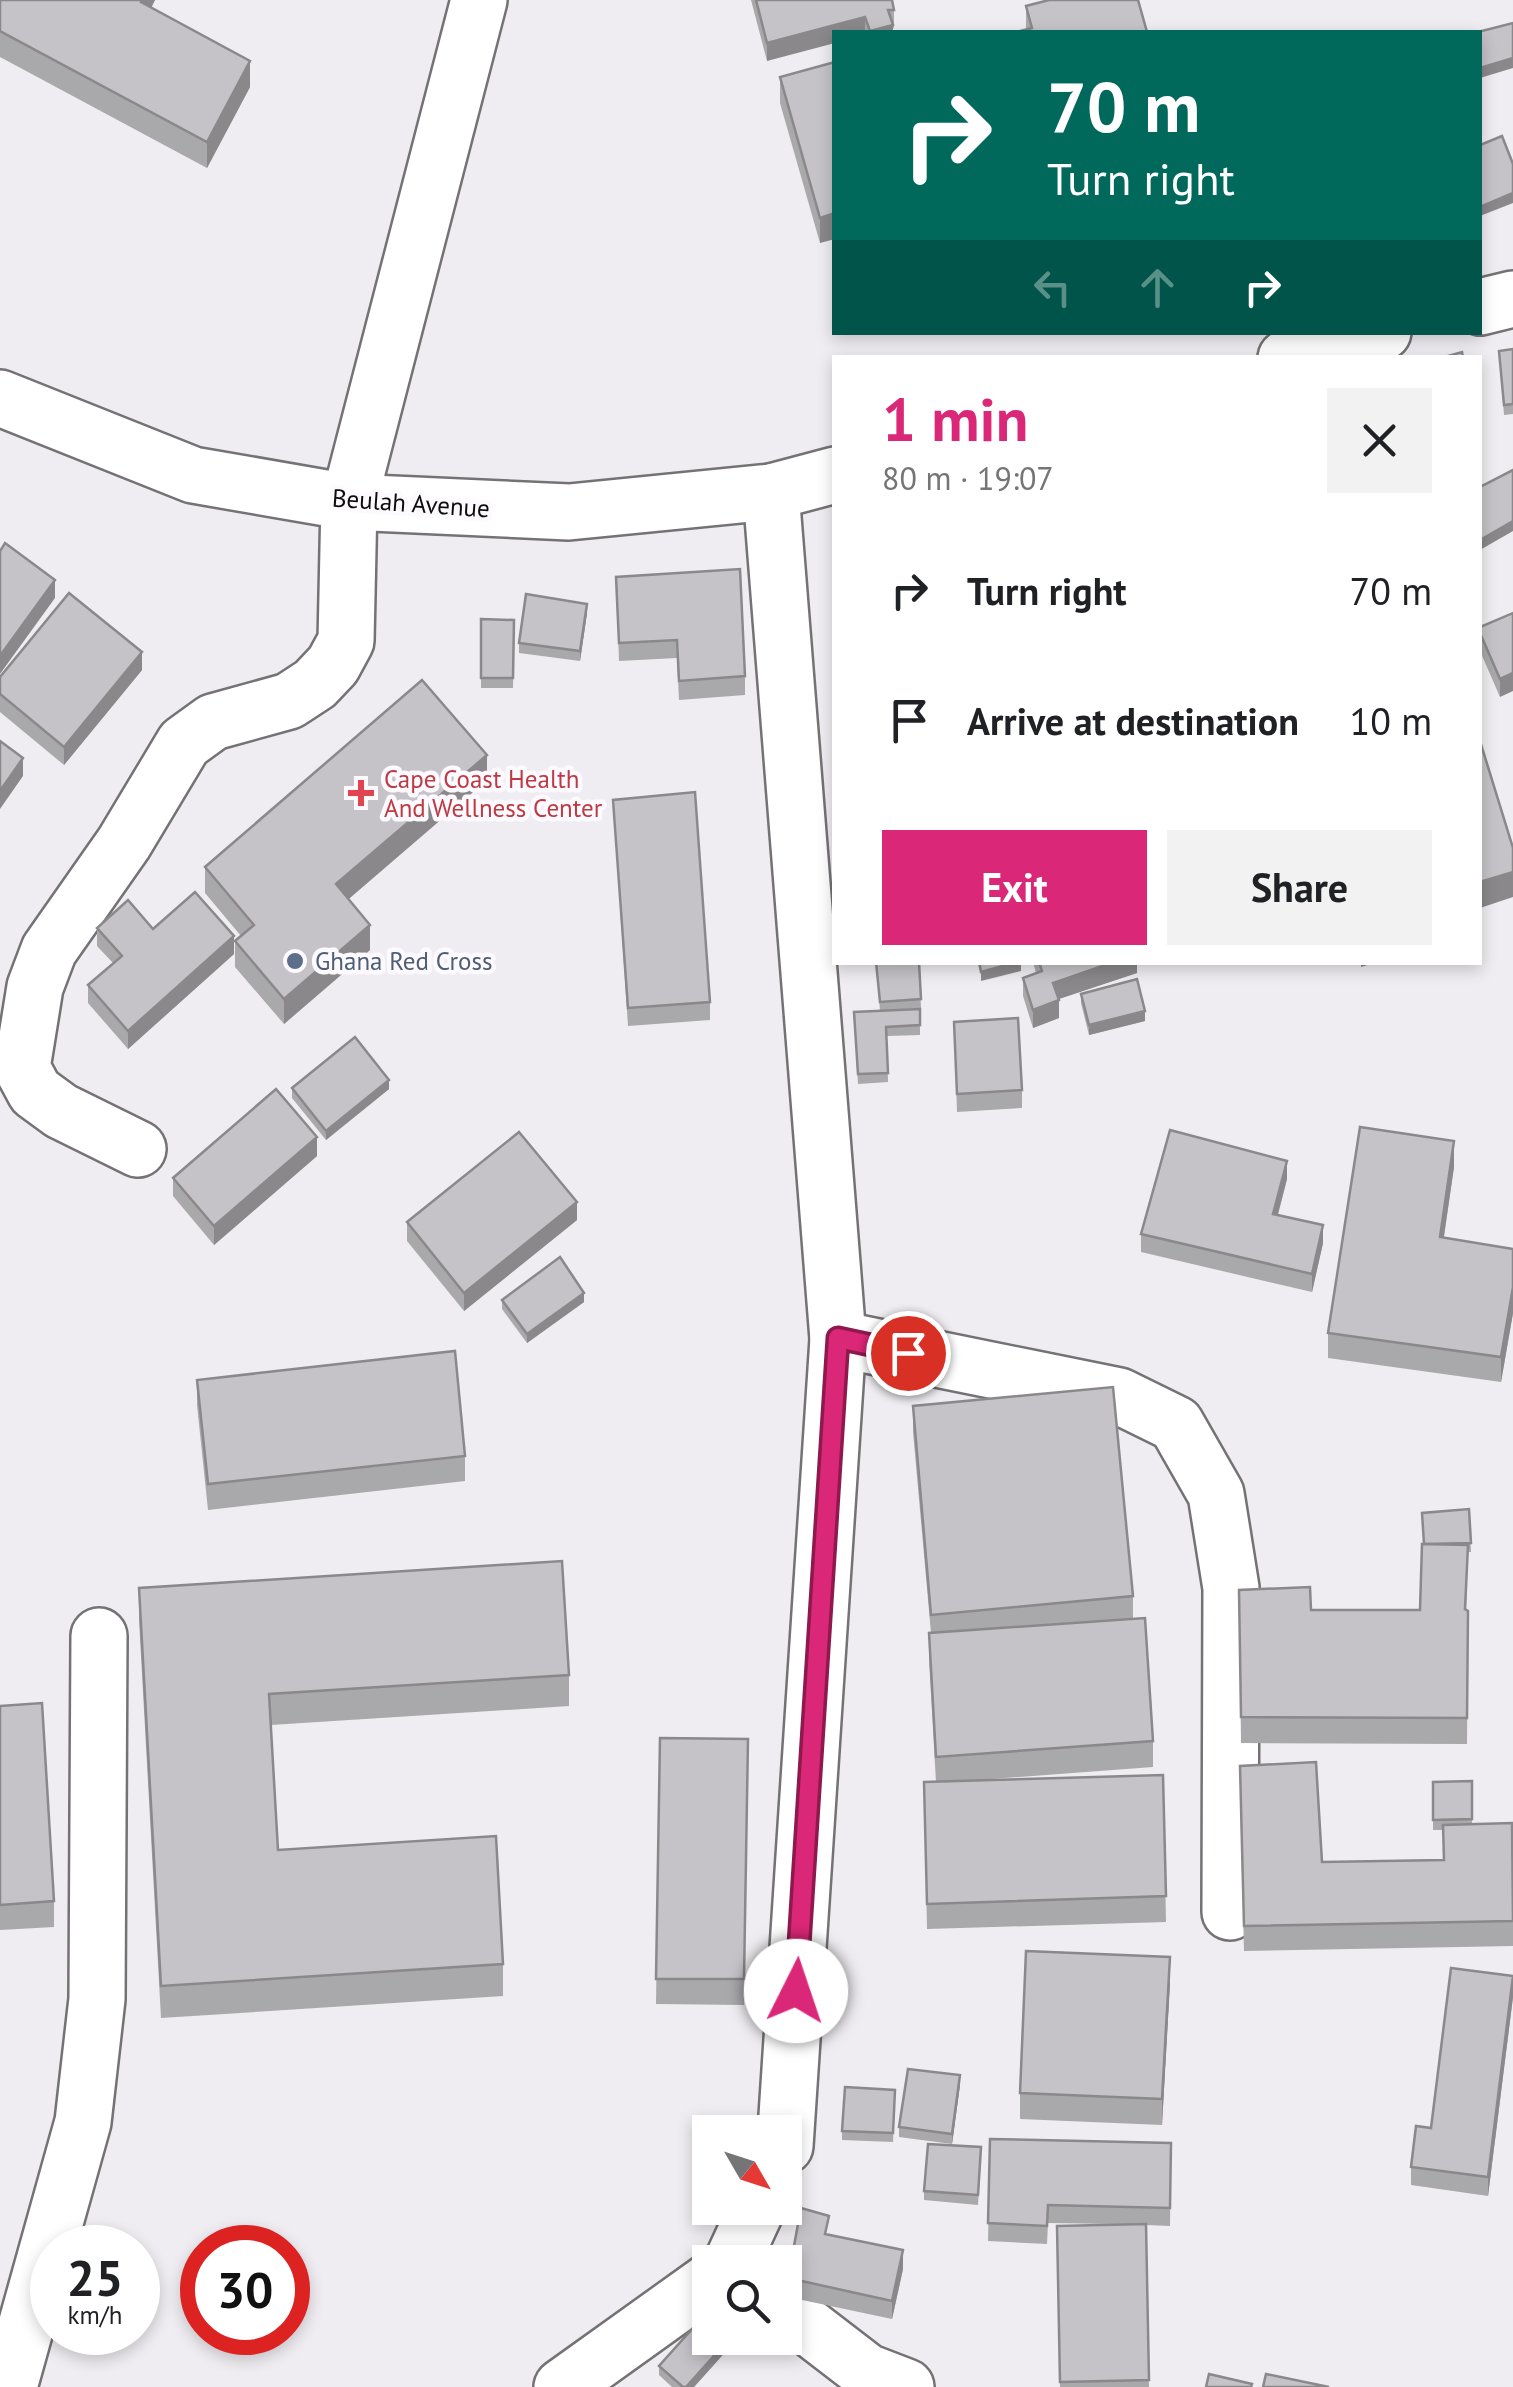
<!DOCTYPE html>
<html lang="en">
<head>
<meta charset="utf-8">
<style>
  :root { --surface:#fff; --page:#f2f2f2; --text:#202124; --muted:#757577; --accent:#db2777 }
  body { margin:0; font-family:"PT Sans",sans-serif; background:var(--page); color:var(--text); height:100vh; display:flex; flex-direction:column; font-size:38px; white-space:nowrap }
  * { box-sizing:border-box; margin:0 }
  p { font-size:32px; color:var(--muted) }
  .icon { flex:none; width:55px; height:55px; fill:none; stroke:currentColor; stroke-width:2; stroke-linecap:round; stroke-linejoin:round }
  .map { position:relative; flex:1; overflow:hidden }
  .drawer { position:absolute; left:832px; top:355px; width:650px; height:610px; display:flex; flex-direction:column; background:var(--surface); border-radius:0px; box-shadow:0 5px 15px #0003 }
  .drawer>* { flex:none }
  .guide { position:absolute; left:832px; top:30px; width:650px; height:305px; border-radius:0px; box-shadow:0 5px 15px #0003; background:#00695c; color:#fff; overflow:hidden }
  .needle { width:65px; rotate:129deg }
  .fabs { position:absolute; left:692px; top:2115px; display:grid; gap:20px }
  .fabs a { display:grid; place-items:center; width:110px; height:110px; border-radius:0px; background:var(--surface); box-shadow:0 5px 15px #0003; font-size:50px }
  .speed { position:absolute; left:30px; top:2225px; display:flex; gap:20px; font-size:50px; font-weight:700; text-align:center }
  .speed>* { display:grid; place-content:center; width:130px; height:130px; border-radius:50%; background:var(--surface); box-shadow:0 5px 15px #0003; line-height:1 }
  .speed small { font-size:25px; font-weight:400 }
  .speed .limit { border:15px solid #d22; background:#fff; color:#111 }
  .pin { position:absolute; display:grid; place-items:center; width:85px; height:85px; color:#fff; margin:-42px; border:5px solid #fff; border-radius:50%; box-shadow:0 2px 10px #0007 }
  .me { position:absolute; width:110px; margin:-55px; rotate:4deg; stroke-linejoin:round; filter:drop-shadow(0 0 8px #0008) }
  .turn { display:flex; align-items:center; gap:35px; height:210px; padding:0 50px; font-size:45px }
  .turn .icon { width:130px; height:130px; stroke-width:2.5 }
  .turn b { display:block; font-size:70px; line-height:85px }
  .lanes { display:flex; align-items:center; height:95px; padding:0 50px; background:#0003; justify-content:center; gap:50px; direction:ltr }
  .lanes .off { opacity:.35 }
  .round { display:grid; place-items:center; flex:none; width:105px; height:105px; border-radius:0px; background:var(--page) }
  .headline { display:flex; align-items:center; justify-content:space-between; height:170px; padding:0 50px }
  h1 { font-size:60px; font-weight:700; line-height:75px; color:var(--accent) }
  .primary-button { display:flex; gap:20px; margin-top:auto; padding:20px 50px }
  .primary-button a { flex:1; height:115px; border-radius:0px; background:var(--accent); color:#fff; font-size:40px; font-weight:700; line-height:115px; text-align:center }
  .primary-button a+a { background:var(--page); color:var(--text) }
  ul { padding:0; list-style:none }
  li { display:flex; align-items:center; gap:30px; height:130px; padding:0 50px }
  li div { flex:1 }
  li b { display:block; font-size:38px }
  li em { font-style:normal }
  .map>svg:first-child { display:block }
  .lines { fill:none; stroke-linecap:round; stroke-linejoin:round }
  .minor-casing { stroke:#757276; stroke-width:60 }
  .minor { stroke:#fff; stroke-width:55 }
  .wall { fill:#a9a8ab }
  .shaded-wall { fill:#8a888b }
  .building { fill:#c5c3c7; stroke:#8a888b; stroke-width:2.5 }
  .route-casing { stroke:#8e194d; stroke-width:25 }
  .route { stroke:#db2777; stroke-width:18 }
  .health-dot { fill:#e0444e; stroke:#fcfafe; stroke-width:4 }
  .service-dot { fill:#5c6f8a; stroke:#fcfafe; stroke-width:4 }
  .labels { text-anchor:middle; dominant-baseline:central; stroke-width:9; stroke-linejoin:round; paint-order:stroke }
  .street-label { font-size:25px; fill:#0e0d0e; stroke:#fcfafe }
  .health-label { font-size:25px; fill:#be3a42; stroke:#fcfafe; text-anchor:start }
  .service-label { font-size:25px; fill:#4e5e75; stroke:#fcfafe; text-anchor:start }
</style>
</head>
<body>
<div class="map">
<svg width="1513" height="2387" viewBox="0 0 1513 2387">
  <rect width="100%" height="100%" fill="#efedf1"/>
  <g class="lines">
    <g class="minor-casing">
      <g id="minor">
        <path d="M1480,307L1513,299"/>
        <path d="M1286,358L1383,332"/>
        <path d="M0,398L193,475L349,502L569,512L771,492L835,475"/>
        <path d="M771,492L838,1339L785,2146"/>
        <path d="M138,1149L61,1111L35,1092L22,1068L35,987L49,950L124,843L184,743L213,722L289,701L315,684L333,665L346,641L349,502L479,0"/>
        <path d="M838,1339L1119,1396L1176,1424L1216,1494L1231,1588L1230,1912"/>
        <path d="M732,2262L757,2208"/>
        <path d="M785,2309L867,2372L906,2387"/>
        <path d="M9,2387L83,2122L97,1999L99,1636"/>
        <path d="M562,2387L710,2281"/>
      </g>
    </g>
    <use href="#minor" class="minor"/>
  </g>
  <g class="wall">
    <path d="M0,0H155L151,8L250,87L207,168L0,57Z"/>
    <path d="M751,0H892L894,10V28H893V32H835L767,61Z"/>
    <path d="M1026,6L1147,32L1026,30Z"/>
    <path d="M835,62L820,243L780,103V77Z"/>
    <path d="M1513,349V414L1504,415L1499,351Z"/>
    <path d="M616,577L745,676V695L679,700L677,658L619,661Z"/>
    <path d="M587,613L580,661L519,653V643Z"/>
    <path d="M1513,613L1500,697L1480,651V627Z"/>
    <path d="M481,619L514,620L513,688H481Z"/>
    <path d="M142,670L64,765L0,712V677Z"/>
    <path d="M487,780L348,899L370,950L284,1024L235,967V941L241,936L205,893V867Z"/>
    <path d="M613,800L710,1002V1020L628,1026Z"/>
    <path d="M97,928L153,929L234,954L128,1049L88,1003V985L113,963L97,946Z"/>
    <path d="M876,962H919L921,1008L909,1009H920V1035L887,1036L888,1082L858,1084L854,1021L880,1011Z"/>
    <path d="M1033,962H1137V973L1058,999L1059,1018L1033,1028L1023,996V978L1036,973Z"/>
    <path d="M1081,994L1145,1021L1089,1035L1081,1003Z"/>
    <path d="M954,1022L1022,1090V1108L957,1112Z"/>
    <path d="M292,1088L389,1089L326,1140L292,1098Z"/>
    <path d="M317,1156L214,1245L173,1196V1178Z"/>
    <path d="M1454,1167L1444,1237L1513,1249V1313L1501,1382L1328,1358V1333Z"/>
    <path d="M1287,1179L1278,1215L1323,1243L1312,1292L1141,1252V1234Z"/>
    <path d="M577,1220L464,1311L407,1241V1222Z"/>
    <path d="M502,1300L584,1302L527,1343L502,1309Z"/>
    <path d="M197,1380L465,1456V1481L208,1510L197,1405Z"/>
    <path d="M913,1406L1133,1596V1619L1153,1741V1767L965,1781L1163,1775L1166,1922L927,1929L924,1782H936L929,1659V1633H931L913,1432Z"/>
    <path d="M1469,1509L1471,1552H1468L1466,1610L1468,1611L1467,1744L1241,1743L1239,1590L1311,1610H1420Z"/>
    <path d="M139,1588L569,1675V1706L271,1725L278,1850L503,1964V1996L161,2018L139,1620Z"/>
    <path d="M0,1706L54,1901V1927L0,1930Z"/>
    <path d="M660,1738L748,1739L744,2005L656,2004Z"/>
    <path d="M1472,1781V1824L1513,1879V1946L1244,1951L1240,1792L1322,1862L1444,1860L1443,1830H1433V1782Z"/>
    <path d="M1513,1976V1997L1488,2196L1411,2185V2167Z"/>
    <path d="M1170,1983L1162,2125L1020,2119V2093Z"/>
    <path d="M960,2085L952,2144L899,2137V2127Z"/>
    <path d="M895,2090L893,2142L842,2140V2131Z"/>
    <path d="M990,2139L1171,2143L1170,2226L1146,2225L1149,2387H1060L1057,2226L1114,2224L1048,2223L1047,2244L988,2241Z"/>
    <path d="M981,2147L978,2205L924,2200V2191Z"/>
    <path d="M829,2235L903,2269L892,2319L788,2297V2278Z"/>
    <path d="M728,2349L694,2387H672L659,2375V2366Z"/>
  </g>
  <g class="shaded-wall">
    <path d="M142,0H155L141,28V2Z"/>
    <path d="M865,17V32H835V43L767,61V43Z"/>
    <path d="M893,25V32H870V31Z"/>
    <path d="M1513,58V68L1480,78V68Z"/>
    <path d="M250,61V87L207,168V142Z"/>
    <path d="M1513,193V203L1480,216V207Z"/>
    <path d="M835,213V239L820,243V218Z"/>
    <path d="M1513,521V531L1480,550V540Z"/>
    <path d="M55,580V598L0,674V656Z"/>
    <path d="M587,604V613L580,661V651Z"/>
    <path d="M142,652V670L64,765V747Z"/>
    <path d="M1513,673V691L1500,697V679Z"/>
    <path d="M487,755V780L336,910V884Z"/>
    <path d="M23,758V776L0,809V791Z"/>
    <path d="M1513,872V897L1480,908V882Z"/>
    <path d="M370,925V950L284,1024V999Z"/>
    <path d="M234,936V954L128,1049V1031Z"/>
    <path d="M1017,962H1021V971L981,981V972Z"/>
    <path d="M1114,962H1137V973L1053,1001V983Z"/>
    <path d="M1361,962H1377L1361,967Z"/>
    <path d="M1059,1000V1018L1033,1028V1010Z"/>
    <path d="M1145,1011V1021L1089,1035V1025Z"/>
    <path d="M389,1080V1089L326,1140V1131Z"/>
    <path d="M317,1137V1156L214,1245V1226Z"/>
    <path d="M1454,1141V1167L1440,1262V1237Z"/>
    <path d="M1287,1161V1179L1273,1232V1214Z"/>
    <path d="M577,1202V1220L464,1311V1293Z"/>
    <path d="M1323,1225V1243L1312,1292V1274Z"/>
    <path d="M1513,1287V1313L1501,1382V1357Z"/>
    <path d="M584,1293V1302L527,1343V1334Z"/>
    <path d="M1170,1957V1983L1162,2125V2099Z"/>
    <path d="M1513,1979V1997L1488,2196V2177Z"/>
    <path d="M960,2075V2085L952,2144V2134Z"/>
    <path d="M903,2250V2269L892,2319V2301Z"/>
    <path d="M728,2340V2349L694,2387H686Z"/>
  </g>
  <g class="building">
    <path d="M0,0H142L141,2L250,61L207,142L0,31Z"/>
    <path d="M756,0H892L894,10H888L893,25L870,31L865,17L767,43Z"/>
    <path d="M1049,0H1138L1147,32H1016L1032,28L1026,6Z"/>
    <path d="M1513,23V58L1480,68V32H1478Z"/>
    <path d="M835,62V213L820,218L780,77Z"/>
    <path d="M1502,136L1513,164V193L1480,207V145Z"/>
    <path d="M1513,349V404L1504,405L1499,351Z"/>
    <path d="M1462,352L1463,358H1441Z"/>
    <path d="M1513,470V521L1480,540V487Z"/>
    <path d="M5,543L55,580L0,656V551Z"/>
    <path d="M740,569L745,676L679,681L677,640L619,643L616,577Z"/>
    <path d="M69,593L142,652L64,747L0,694V677Z"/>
    <path d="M526,594L587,604L580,651L519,643Z"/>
    <path d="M1513,613V673L1500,679L1480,633V627Z"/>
    <path d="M481,619L514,620L513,678H481Z"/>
    <path d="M422,680L487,755L336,884L370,925L284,999L235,941L254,925L205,867Z"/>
    <path d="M0,741L23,758L0,791Z"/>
    <path d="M1480,741L1513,848V872L1480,882Z"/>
    <path d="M695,792L710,1002L628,1008L613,800Z"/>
    <path d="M195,892L234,936L128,1031L88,985L122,956L97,928L128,900L153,929Z"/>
    <path d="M876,962H919L921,999L880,1002Z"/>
    <path d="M979,962H1017L981,972Z"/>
    <path d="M1039,962H1114L1053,983L1059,1000L1033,1010L1023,978L1042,971Z"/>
    <path d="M1137,979L1145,1011L1089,1025L1081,994Z"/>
    <path d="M920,1009V1025L886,1027L888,1073L858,1074L854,1012Z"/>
    <path d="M1018,1018L1022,1090L957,1094L954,1022Z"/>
    <path d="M355,1037L389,1080L326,1131L292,1088Z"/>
    <path d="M276,1089L317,1137L214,1226L173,1178Z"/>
    <path d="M1360,1127L1454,1141L1440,1237L1513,1249V1287L1501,1357L1328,1333Z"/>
    <path d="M1170,1130L1287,1161L1273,1214L1323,1225L1312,1274L1141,1234Z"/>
    <path d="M519,1132L577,1202L464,1293L407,1222Z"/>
    <path d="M560,1257L584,1293L527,1334L502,1300Z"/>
    <path d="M455,1351L465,1456L208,1484L197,1380Z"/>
    <path d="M1113,1387L1133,1596L931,1615L913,1406Z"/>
    <path d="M1469,1509L1471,1543L1424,1544L1422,1513Z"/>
    <path d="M1422,1544L1468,1545L1465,1609L1468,1611L1467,1718L1241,1717L1239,1590L1310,1587L1311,1610H1420Z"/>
    <path d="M562,1561L569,1675L269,1694L278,1850L496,1836L503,1964L161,1986L139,1588Z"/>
    <path d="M1145,1618L1153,1741L936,1757L929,1633Z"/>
    <path d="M42,1703L54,1901L0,1905V1706Z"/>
    <path d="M660,1738L748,1739L744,1979H656Z"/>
    <path d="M1316,1762L1322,1862L1444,1860L1443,1825L1512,1823L1513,1921L1244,1926L1240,1766Z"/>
    <path d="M1163,1775L1166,1896L927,1904L924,1782Z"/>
    <path d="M1472,1781V1819L1433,1820V1782Z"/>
    <path d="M1026,1951L1170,1957L1162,2099L1020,2093Z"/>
    <path d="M1451,1968L1513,1976L1488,2177L1411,2167L1416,2126L1431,2128Z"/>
    <path d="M908,2069L960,2075L952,2134L899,2127Z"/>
    <path d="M845,2087L895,2090L893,2133L842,2131Z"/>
    <path d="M990,2139L1171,2143L1170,2208L1048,2205L1047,2226L988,2223Z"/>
    <path d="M928,2144L981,2147L978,2195L924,2191Z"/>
    <path d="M801,2208L829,2216L825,2234L903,2250L892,2301L788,2278Z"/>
    <path d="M1146,2224L1149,2380L1060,2382L1057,2226Z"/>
    <path d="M702,2318L710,2324V2338H725L728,2340L686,2387H683L659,2366Z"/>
    <path d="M1209,2374L1252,2384L1251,2387H1206Z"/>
    <path d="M1266,2374L1329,2387H1263Z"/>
  </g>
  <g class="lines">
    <g class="route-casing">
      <path id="route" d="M796,1991L838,1338L908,1353"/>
    </g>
    <use href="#route" class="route"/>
  </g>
  <path class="health-dot" d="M356 778h10v10h10v10h-10v10h-10v-10h-10v-10h10z"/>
  <circle class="service-dot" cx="295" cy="961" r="10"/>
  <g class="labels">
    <g class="street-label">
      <text transform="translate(411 503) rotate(4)">Beulah Avenue</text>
    </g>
    <g class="health-label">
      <text x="384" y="779">Cape Coast Health<tspan x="384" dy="29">And Wellness Center</tspan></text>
    </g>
    <g class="service-label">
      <text x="315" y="961">Ghana Red Cross</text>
    </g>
  </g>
</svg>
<div class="fabs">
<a><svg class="needle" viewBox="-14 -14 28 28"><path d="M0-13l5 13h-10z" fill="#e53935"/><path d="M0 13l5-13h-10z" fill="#757577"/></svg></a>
<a><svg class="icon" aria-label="search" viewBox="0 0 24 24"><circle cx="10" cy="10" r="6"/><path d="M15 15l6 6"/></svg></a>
</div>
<div class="speed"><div>25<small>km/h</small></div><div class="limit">30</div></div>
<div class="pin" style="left:908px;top:1353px;background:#d93025"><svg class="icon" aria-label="arrive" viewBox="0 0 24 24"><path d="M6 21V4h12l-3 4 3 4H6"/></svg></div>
<svg class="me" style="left:796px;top:1991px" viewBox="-20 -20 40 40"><circle r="19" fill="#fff"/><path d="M0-13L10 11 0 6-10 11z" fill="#db2777"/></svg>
<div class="guide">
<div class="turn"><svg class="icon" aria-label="right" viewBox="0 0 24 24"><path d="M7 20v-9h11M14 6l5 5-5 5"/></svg><div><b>70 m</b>Turn right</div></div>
<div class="lanes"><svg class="icon off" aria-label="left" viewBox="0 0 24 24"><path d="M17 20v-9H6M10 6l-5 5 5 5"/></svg><svg class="icon off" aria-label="ahead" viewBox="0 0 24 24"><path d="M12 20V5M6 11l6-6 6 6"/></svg><svg class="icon" aria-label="right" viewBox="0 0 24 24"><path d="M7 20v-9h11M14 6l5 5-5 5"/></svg></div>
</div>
<section class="drawer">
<div class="headline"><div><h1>1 min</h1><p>80 m · 19:07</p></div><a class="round"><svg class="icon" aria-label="close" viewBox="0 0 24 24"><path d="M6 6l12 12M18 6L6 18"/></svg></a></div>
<ul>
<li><svg class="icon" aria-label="right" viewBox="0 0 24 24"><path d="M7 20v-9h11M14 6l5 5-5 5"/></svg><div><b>Turn right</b></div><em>70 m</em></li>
<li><svg class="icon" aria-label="arrive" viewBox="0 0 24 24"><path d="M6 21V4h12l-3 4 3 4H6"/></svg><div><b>Arrive at destination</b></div><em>10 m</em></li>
</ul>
<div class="primary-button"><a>Exit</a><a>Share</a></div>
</section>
</div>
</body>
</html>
